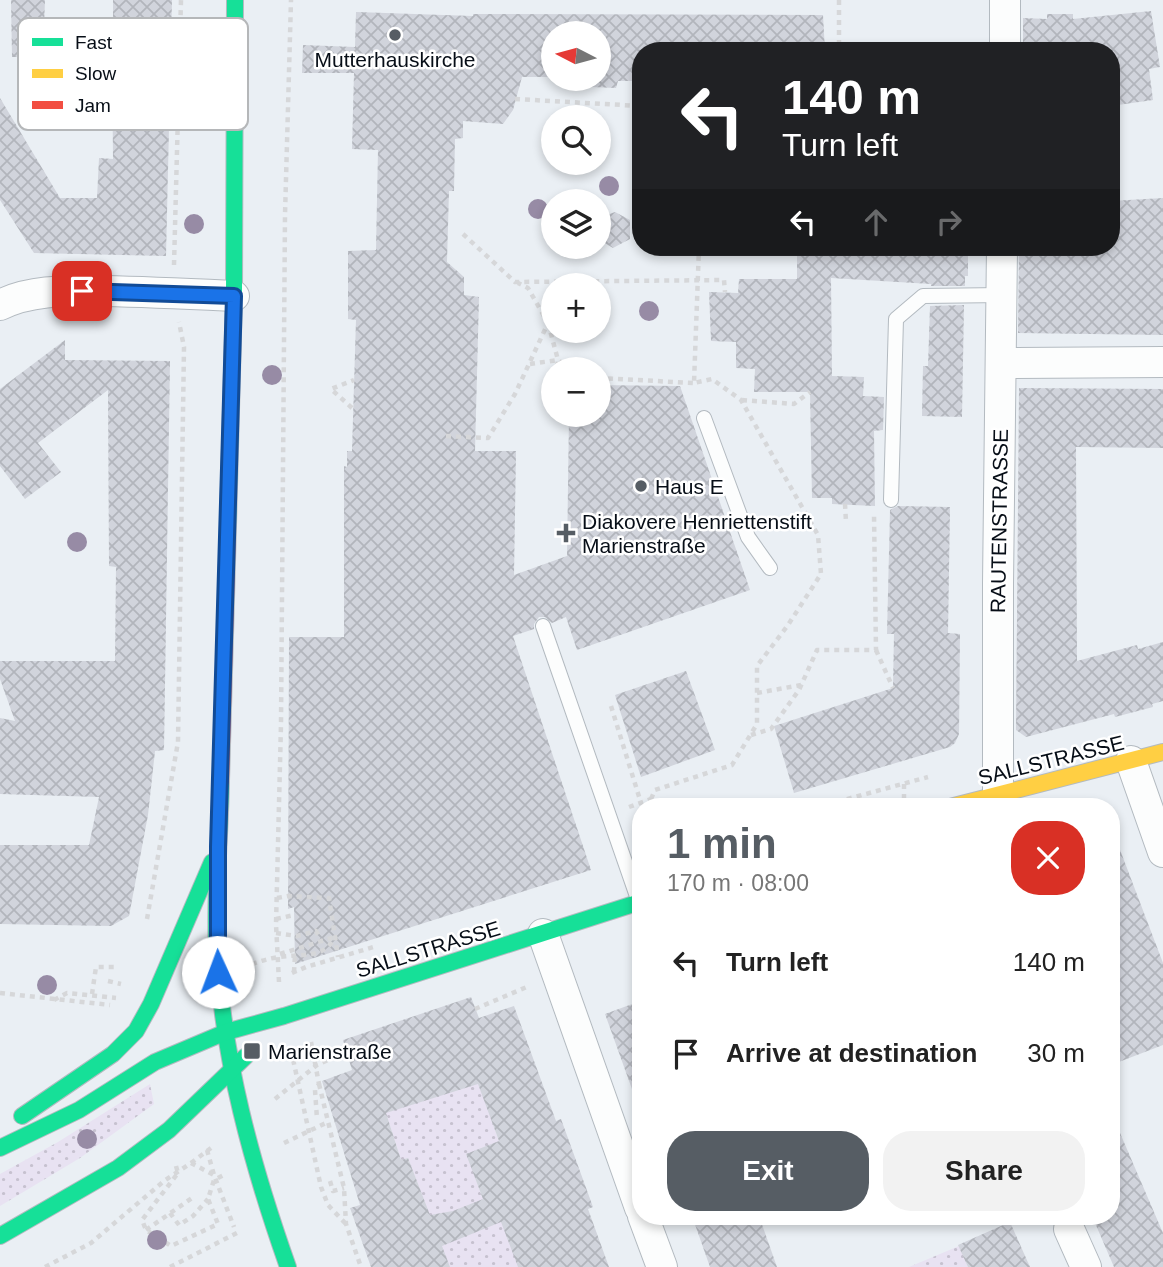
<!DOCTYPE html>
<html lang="en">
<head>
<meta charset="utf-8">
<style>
  :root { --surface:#fff; --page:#f2f2f2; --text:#222; --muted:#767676; --accent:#565d64 }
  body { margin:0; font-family:Arial,sans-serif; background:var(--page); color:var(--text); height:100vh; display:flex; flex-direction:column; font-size:26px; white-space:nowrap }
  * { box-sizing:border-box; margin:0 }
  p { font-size:23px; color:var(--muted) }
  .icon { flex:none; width:38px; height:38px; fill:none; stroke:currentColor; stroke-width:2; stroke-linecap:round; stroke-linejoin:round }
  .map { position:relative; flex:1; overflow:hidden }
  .details { position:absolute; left:632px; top:798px; width:488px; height:427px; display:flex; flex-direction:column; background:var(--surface); border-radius:28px; box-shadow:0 4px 10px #0003 }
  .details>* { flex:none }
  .top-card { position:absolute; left:632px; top:42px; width:488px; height:214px; border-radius:28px; box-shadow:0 4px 10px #0003; background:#202124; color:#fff; overflow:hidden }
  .needle { width:46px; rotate:276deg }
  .tools { position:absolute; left:541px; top:21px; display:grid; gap:14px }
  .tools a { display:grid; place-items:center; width:70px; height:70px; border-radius:50%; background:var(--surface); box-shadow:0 4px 10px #0003; font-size:35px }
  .pin { position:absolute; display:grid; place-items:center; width:60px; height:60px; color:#fff; margin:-30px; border-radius:14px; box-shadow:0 4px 10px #0006 }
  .me { position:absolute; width:77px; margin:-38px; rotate:358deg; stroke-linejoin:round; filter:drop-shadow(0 0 5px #0008) }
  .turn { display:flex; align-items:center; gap:24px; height:147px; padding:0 35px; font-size:32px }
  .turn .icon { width:91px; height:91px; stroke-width:2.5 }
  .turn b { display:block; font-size:49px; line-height:60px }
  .lanes { display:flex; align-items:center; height:66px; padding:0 35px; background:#0003; justify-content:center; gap:35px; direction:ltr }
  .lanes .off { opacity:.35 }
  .round { display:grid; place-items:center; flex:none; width:74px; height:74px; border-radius:28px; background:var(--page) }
  .summary { display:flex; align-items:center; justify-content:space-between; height:119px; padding:0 35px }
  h1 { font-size:42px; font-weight:700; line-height:52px; color:var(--accent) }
  .action { display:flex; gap:14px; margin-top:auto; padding:14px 35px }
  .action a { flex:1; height:80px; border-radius:28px; background:var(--accent); color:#fff; font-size:28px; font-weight:700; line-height:80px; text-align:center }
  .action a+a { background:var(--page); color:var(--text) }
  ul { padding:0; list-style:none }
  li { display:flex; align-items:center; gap:21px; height:91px; padding:0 35px }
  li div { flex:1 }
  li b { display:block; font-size:26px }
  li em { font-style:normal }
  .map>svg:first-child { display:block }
  .grass { fill:url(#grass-dots) }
  .building { fill:url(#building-cross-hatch); fill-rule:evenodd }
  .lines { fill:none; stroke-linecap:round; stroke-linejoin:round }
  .lane-casing { stroke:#b3bac0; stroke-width:16 }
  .street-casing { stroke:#b3bac0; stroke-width:32 }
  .fast-casing { stroke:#b3bac0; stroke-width:18 }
  .slow-casing { stroke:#b3bac0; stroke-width:18 }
  .jam-casing { stroke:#b3bac0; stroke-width:18 }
  .path { stroke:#d6d7d9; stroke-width:4.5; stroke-dasharray:5 5; stroke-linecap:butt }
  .lane { stroke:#fcfdfd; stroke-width:14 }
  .street { stroke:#fcfdfd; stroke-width:30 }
  .fast { stroke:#16e098; stroke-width:16 }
  .slow { stroke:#ffcf43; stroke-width:16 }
  .jam { stroke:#f24e42; stroke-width:16 }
  .tree { fill:#978ba5 }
  .route-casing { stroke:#114b97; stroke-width:18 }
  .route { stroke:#1a73e8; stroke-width:12 }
  .poi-dot { fill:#565d64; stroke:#fff; stroke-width:2.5 }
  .labels { text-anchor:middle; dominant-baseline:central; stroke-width:5; stroke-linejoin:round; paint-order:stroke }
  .poi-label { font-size:21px; fill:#070e17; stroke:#fff; text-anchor:start }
  .street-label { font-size:21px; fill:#070e17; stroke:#fff }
  .key { fill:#fff; stroke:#b5b7b9; stroke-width:2 }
  .key-label { font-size:19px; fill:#070e17 }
</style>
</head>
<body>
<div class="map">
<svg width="1163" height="1267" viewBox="0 0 1163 1267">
  <defs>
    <pattern id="grass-dots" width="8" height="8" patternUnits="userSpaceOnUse" patternTransform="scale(1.75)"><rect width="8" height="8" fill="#e8e2f2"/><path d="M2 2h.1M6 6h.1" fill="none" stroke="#c6c1cf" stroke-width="1.8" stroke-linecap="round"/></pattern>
    <pattern id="building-cross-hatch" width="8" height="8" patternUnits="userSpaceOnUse" patternTransform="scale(1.75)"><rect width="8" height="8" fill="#d1d4dc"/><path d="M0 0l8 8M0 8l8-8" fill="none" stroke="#b2b5bc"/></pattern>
  </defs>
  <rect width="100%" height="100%" fill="#eaeff4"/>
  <g class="grass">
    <path d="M475,1068L499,1116L491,1119L500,1144L467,1154L482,1197L524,1204L518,1267H449L408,1158L401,1160L387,1116L376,1111Z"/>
    <path d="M150,1084L154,1104L80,1158L0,1206V1174L58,1142Z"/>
    <path d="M959,1246L968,1267H909Z"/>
  </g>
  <g class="building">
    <path d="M11,0H45L44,28H113V0H172L166,256L34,253L0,200V98L60,198H97L99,158L113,159L112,56L12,57Z"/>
    <path d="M1151,11L1160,67L1149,69L1153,100L1111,106V51H1023V18L1047,19V14H1073V19Z"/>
    <path d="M356,12L473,16V14L823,15L825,51H640V81H618L616,88L591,87V79H598V33H553V77H522L513,110L503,124L463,121V138L455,139L454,191H449L447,262L464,277V295L479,297L475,451H516L514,575L567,556L569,415H598V385L680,386L750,590L577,650L566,617L552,623L545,617H539L534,624V629L513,636L591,870L295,964L294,907L288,909L289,637H344V466L347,467V451H352L356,320L348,319V251L376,250L378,150L352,149L354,73H302L303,45L355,47Z"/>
    <path d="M1163,198V335L1018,333L1019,247H1111V201Z"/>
    <path d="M615,212L630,220V239L613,248L598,239V218Z"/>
    <path d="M797,247H968V276H965V286H931V284L831,278L832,376L864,377L863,396L884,397L883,430L874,431L875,506L832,504V498H812L810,392H754L755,369L736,368V342L711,341L709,292L738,293L739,279H797Z"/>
    <path d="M964,305L962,417L922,416L923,366H928L930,306Z"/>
    <path d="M65,340V360L170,361L164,750L155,751L148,815L129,916L111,926L0,924V845H89L99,797L0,794V718L15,721L0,679V661H115L116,567L109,566L108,390L38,443L61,472L25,499L0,466V389Z"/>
    <path d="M1019,388L1163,389V448L1076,447L1077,661L1137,645L1138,649L1163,642V701L1152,704L1153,707L1115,717L1114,714L1026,737L1016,730Z"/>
    <path d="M898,506L950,507L948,633L960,634L959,734L955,743L950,747L794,793L774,726L893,688L894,634H887L890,510Z"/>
    <path d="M686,671L715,750L641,777L615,695Z"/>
    <path d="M1114,834L1163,963V1045L1111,1065V835Z"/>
    <path d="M471,997L479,1018L514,1006L556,1121L561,1119L593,1207L588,1209L609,1267H518L501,1222L442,1246L450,1267H371L350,1208L360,1205L322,1081L352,1070L343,1040ZM478,1084L499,1141L466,1154L483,1199L453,1211L430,1215L408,1158L401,1160L386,1113Z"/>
    <path d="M635,1003L640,1019V1103H637L605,1014Z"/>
    <path d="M1111,1112L1163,1233V1267H1114L1092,1216H1111Z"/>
    <path d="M692,1216H759L777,1267H710Z"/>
    <path d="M1010,1222L1030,1267H968L958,1245Z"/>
  </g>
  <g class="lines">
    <g class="lane-casing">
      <g id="lane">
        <path d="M704,418L748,537L770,568"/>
        <path d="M891,500L896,319L923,296L1002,295"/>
        <path d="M543,626L639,902"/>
        <path d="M943,1216V1217"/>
      </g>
    </g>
    <g class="street-casing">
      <g id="street">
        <path d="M1005,51V0"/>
        <path d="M0,305C32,289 70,291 105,291C149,292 191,294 234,296"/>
        <path d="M1001,363L1163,362"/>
        <path d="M1131,761L1163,852"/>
        <path d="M998,796V584L1002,247"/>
        <path d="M543,934L640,1208"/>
        <path d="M643,1216L662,1267"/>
        <path d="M1069,1229L1086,1267"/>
      </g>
    </g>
    <g class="fast-casing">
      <g id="fast">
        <path d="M228,525L234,296L235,0"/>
        <path d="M221,781C220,837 214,896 217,952C223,1060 252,1165 288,1267"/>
        <path d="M22,1116L113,1054L136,1031L151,1004L212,862"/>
        <path d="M0,1148L79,1110L155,1062L226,1032L284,1016L640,902"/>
        <path d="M0,1236L118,1168L169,1130L246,1056"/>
      </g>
    </g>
    <g class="slow-casing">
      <path id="slow" d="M950,807L1163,752"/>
    </g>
    <g class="jam-casing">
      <path id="jam" d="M221,781L228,525"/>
    </g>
    <g class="path">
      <path d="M839,0V51"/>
      <path d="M515,99L640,106"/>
      <path d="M463,234L515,282L724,280L725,292"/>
      <path d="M174,265L181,0"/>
      <path d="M548,323L558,360L557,369"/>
      <path d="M530,364L558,360L571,369"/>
      <path d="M598,378L694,383"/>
      <path d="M742,400L794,404L810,392"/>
      <path d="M352,408L331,389L354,380"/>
      <path d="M446,436L488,438L515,394L548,323L528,288L518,283"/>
      <path d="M845,504L846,522"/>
      <path d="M876,650L893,688"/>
      <path d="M757,693L801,685"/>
      <path d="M611,706L641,803"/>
      <path d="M751,735L771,729L799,690L817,650H876L874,514"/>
      <path d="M904,784V807"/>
      <path d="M651,799L655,790L732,765L757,724V666L788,625L821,574L818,535L741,400L712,379L694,383L699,247"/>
      <path d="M629,807L651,799L653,807"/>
      <path d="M818,807L928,777"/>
      <path d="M277,898L288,896L329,898L338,957"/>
      <path d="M147,919L178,742L184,347L179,322"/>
      <path d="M276,919L294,915"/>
      <path d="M276,933L297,936L316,931L321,941"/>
      <path d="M280,954L335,937"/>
      <path d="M252,964C261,961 270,958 280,957C304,953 323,960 336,936"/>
      <path d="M294,972L295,955"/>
      <path d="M292,973L306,967L377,946"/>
      <path d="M108,981L121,984"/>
      <path d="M279,982L276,924L281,724L285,215L291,0"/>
      <path d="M0,993L110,1005"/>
      <path d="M92,994L96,967H118"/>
      <path d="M54,1000L67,993L116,998"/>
      <path d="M475,1009L529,986"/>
      <path d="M311,1042L319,1084L315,1090L317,1119"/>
      <path d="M291,1050L321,1187L328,1205L346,1224"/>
      <path d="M319,1084L344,1188L346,1224L361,1267"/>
      <path d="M275,1099L317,1065L346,1052"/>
      <path d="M284,1143L328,1122"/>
      <path d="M207,1150L214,1175"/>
      <path d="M191,1163L215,1145"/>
      <path d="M176,1166L178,1173L142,1220L146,1230L171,1246L218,1224L208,1199L214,1180L224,1175"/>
      <path d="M330,1181L333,1191L344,1188"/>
      <path d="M170,1213L179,1225L193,1216L208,1199"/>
      <path d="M146,1230L192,1198"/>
      <path d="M45,1267L91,1243L164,1181L191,1163L214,1175L234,1227"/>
      <path d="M170,1267L237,1233"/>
    </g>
    <use href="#lane" class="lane"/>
    <use href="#street" class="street"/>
    <use href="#fast" class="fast"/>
    <use href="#slow" class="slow"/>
    <use href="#jam" class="jam"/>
  </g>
  <g class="tree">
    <circle cx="609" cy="186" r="10"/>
    <circle cx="538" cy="209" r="10"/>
    <circle cx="194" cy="224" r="10"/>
    <circle cx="649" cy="311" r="10"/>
    <circle cx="272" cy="375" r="10"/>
    <circle cx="77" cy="542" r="10"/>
    <circle cx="47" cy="985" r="10"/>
    <circle cx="87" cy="1139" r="10"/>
    <circle cx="157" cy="1240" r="10"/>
  </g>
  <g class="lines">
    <g class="route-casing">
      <path id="route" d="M82,291L234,296L218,847V972"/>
    </g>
    <use href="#route" class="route"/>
  </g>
  <g class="poi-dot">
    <circle cx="395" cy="35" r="7"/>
    <circle cx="641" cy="486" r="7"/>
    <path d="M562.5 522.5h7v7h7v7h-7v7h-7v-7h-7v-7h7z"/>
    <rect x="243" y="1042" width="18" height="18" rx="3.5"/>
  </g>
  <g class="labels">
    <g class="poi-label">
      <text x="395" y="59" text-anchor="middle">Mutterhauskirche</text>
      <text x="655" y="486">Haus E</text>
      <text x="582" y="521">Diakovere Henriettenstift<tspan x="582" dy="24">Marienstraße</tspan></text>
      <text x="268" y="1051">Marienstraße</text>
    </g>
    <g class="street-label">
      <text transform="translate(999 521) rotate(-89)">RAUTENSTRASSE</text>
      <text transform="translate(1051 760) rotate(-14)">SALLSTRASSE</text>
      <text transform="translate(428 949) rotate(-17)">SALLSTRASSE</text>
    </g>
  </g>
  <rect x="18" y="18" width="230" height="112" rx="10" class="key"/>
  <rect x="32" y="38" width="31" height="8" fill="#16e098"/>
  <rect x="32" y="69" width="31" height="9" fill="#ffcf43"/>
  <rect x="32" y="101" width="31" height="8" fill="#f24e42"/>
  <g class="key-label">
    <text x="75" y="49">Fast</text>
    <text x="75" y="80">Slow</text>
    <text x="75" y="112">Jam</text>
  </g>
</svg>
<div class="tools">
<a><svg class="needle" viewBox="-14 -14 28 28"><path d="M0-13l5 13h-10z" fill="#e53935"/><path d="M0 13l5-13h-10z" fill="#767676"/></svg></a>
<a><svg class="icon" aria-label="search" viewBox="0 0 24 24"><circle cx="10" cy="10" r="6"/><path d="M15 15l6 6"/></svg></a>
<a><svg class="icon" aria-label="layers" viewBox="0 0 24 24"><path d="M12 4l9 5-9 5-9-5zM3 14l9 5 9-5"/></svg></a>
<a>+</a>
<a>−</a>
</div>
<div class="pin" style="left:82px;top:291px;background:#d93025"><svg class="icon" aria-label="arrive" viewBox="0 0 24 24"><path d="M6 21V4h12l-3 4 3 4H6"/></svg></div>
<svg class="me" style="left:218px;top:972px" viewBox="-20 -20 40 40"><circle r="19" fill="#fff"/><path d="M0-13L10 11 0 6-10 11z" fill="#1a73e8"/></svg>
<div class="top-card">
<div class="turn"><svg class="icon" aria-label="left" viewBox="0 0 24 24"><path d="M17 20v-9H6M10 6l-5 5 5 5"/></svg><div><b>140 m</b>Turn left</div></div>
<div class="lanes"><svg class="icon" aria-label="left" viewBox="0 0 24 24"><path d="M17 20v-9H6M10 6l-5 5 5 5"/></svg><svg class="icon off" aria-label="ahead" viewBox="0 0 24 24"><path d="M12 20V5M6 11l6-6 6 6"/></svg><svg class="icon off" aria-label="right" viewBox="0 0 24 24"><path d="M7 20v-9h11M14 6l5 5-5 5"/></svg></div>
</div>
<section class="details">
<div class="summary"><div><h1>1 min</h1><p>170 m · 08:00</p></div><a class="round" style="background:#d93025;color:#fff"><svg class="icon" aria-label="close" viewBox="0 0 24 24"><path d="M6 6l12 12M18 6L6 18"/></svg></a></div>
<ul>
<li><svg class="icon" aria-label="left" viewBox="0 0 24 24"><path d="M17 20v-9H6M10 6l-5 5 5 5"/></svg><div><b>Turn left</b></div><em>140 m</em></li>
<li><svg class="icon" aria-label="arrive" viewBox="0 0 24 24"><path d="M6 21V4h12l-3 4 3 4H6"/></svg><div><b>Arrive at destination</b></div><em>30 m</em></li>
</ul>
<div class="action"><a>Exit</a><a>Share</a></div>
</section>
</div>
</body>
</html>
